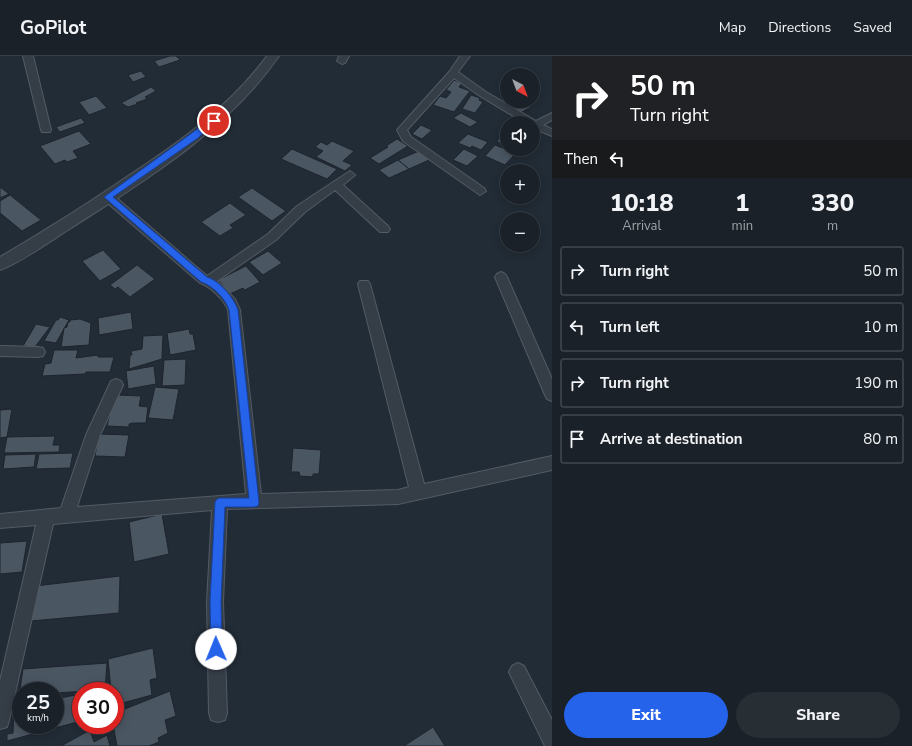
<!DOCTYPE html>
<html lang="en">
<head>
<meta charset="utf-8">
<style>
  :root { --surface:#1a2128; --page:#272e34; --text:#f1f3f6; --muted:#9fa3a8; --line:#383e45; --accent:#2563eb }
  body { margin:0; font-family:"Nunito Sans",sans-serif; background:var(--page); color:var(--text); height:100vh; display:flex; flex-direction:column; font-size:15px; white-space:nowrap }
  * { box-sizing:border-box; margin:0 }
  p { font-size:13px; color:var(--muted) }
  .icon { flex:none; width:22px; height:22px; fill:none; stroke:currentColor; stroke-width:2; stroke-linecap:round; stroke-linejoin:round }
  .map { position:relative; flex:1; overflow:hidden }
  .drawer { display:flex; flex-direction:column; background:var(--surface); width:360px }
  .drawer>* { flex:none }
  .banner { background:#202124; color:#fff; overflow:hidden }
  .needle { width:26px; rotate:139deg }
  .fabs { position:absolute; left:500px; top:12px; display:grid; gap:8px }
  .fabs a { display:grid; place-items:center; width:40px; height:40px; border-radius:50%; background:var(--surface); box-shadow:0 2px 10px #0003,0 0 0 1px var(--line); font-size:20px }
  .speed { position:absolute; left:12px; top:626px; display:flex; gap:8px; font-size:20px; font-weight:700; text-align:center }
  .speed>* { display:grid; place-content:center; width:52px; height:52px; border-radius:50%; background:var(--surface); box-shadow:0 2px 10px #0003,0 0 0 1px var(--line); line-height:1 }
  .speed small { font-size:10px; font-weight:400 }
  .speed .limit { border:6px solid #d22; background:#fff; color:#111 }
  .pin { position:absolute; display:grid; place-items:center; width:34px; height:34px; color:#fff; margin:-17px; border:2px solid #fff; border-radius:50%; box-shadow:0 1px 4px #0007 }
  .me { position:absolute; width:44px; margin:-22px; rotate:359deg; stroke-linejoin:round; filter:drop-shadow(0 0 3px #0008) }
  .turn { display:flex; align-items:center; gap:14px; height:84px; padding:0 12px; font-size:18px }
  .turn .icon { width:52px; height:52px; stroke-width:2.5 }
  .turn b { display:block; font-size:28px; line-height:34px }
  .then { display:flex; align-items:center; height:38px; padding:0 12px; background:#0003; gap:8px; font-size:15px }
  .eta { display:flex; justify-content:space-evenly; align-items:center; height:68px; text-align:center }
  .eta b { font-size:24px; font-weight:800; line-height:28px }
  .primary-button { display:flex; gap:8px; margin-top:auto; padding:8px 12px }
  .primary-button a { flex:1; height:46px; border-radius:24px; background:var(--accent); color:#fff; font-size:16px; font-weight:800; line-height:46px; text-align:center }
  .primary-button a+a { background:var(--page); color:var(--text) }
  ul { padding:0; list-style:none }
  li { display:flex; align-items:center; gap:12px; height:50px; margin:0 8px 6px; padding:0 4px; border:2px solid var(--line); border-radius:4px }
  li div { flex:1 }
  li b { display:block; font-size:15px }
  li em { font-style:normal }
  header { display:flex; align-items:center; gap:24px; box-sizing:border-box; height:56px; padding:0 20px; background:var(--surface); border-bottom:1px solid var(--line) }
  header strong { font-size:19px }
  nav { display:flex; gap:22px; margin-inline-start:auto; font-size:14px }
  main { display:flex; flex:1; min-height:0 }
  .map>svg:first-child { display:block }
  .building { fill:#4a5662; stroke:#1d242d }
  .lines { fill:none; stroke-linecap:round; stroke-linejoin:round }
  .minor-casing { stroke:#535b64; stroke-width:2 }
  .tertiary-casing { stroke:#535b64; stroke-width:2 }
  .minor { fill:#353d47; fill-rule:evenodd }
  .tertiary { fill:#353d47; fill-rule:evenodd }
  .route { fill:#2563eb; stroke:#184099 }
</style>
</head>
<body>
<header>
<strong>GoPilot</strong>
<nav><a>Map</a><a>Directions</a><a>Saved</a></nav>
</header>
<main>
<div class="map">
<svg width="552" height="690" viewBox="0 0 552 690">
  <rect width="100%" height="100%" fill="#222c36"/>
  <g class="building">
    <path d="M170,0H176L180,4L159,11L154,5Z"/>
    <path d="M520,14L530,17L529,19H515Z"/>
    <path d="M141,15L146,21L133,26L128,19Z"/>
    <path d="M454,24L462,27L459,31L470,35L454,56L433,49L440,40L446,42L451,36L446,34Z"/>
    <path d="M151,31L156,35L145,41L147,43L136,47L138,48L128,51L121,47Z"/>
    <path d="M471,39L480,42L479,44L483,46L475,57L462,53Z"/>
    <path d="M96,40L107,52L89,59L79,46Z"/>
    <path d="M521,45L531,51L520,57L510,51Z"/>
    <path d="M461,57L478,66L470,71L453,62Z"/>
    <path d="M81,62L85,67L60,76L56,71Z"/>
    <path d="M508,63L518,65L517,67H507V89L497,86Z"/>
    <path d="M421,69L432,74L422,83L412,78Z"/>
    <path d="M79,75L91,88L73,95L78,102L67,106L65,104L55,108L40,90Z"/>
    <path d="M468,78L488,86L481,94L472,90L470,92L458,87Z"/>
    <path d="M397,83L408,90L379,108L370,102L388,91L386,90Z"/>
    <path d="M332,85L354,95L343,105L352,109L345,115L316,101L323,95L315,91L321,86L327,89Z"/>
    <path d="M495,89L516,97L505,109L485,100Z"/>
    <path d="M292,93L337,113L327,123L281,103Z"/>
    <path d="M464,93L478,100L467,110L453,104Z"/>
    <path d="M419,95L429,104L409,113L398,104Z"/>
    <path d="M398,104L409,113L389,122L379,114Z"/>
    <path d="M0,131L9,138L0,142Z"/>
    <path d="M252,132L286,155L272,165L238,141Z"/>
    <path d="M10,139L41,164L22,175L0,157V145Z"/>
    <path d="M230,147L246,159L230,169L233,172L220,180L201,166Z"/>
    <path d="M103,194L121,213L100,225L82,205Z"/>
    <path d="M268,195L282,207L263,219L249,206Z"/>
    <path d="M137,209L155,223L130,241L118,231L115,233L110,229Z"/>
    <path d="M246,210L260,226L245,234L243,232L230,238L218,224Z"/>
    <path d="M131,256L133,273L99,279L98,262Z"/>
    <path d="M60,261L69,264L56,287L44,285L56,264H58Z"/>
    <path d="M80,263L91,267L89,289L61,291L64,272L67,271L68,266H70V264Z"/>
    <path d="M36,268L50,271L35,291L23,290Z"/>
    <path d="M189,273L190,278H193L196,294L170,299L167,277Z"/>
    <path d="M163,279L162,303L129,313L130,299H132L131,295L142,293L143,280Z"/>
    <path d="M54,294H78L76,302L98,299V301H114L110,316H86L85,318L42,320L45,308L51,307Z"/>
    <path d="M186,303L185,329L162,330L164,304Z"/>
    <path d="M154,310L156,328L128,333L126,315Z"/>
    <path d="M155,331L179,333L173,364L148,362Z"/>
    <path d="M117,339L141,340L139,350L148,351L146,367H133L129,368V371L107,370L113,343Z"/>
    <path d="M12,353L7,381L0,382V354Z"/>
    <path d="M99,378L129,379L125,401L95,400Z"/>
    <path d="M55,380L53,389H60L59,396L4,397L7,381Z"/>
    <path d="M293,392L321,394L319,418H313V421L300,420L299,416H291Z"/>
    <path d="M73,397L70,412L36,413L39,398Z"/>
    <path d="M36,398L34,411L3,413L5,399Z"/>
    <path d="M162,458L169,498L134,506L129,466Z"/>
    <path d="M27,485L22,516L0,518V487Z"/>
    <path d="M120,520L119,557L31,565L35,530Z"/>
    <path d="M153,592L157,622L150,624L152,639L115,649V635H111L108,603Z"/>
    <path d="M107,607L105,634L55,637V635H21V640H19L23,613Z"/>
    <path d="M170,635L176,660L165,664L168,677L158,682L159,686L149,690H117L113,669H115V657Z"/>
    <path d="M81,638V665L7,685V678L13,677L14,651L21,649V669H55V643Z"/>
    <path d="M433,671L445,690H404Z"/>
    <path d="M90,674L94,686L107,679L110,690H61Z"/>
  </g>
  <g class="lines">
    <g class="minor-casing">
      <g id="minor">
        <path d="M23,0H33L51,74L50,76H42L41,74Z"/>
        <path d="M339,0H349L345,7L342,8L337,5Z"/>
        <path d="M460,0H470L458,16L486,36L536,65L552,57V64L543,69L552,73V80L533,72V67H525L480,40L454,22L407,74L411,81L484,132L486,135L480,139L403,85L397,74L450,15Z"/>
        <path d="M350,115L355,119L343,129L388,170L390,173L388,176H380L335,134L305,156L276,184L217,225L235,243L240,254L261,438L398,434L409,431L358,228L360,225H368L370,228L424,428L552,400V414L398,448L227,453L223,546L227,657L225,664L218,666L211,664L209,657L207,546L212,454L53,468L9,664L7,671L0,673V625L36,469L0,472V458L61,452L86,379L111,325L116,323L121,325L123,329L100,379L77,451L246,438L228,254C224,244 210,230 200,227L104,144L102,141L104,138H112L207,220L268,178L297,150Z"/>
        <path d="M501,216L505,218L507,221L552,323V345L547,343L545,339L495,221L497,218Z"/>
        <path d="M0,290L38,291L43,292L45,296L43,300L38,301L0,300Z"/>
        <path d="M518,607L524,610L552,664V690H545L509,616L512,610Z"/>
      </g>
    </g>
    <g class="tertiary-casing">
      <path id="tertiary" d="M267,0H279C227,75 144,125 68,174C49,186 20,207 0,214V201C44,175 86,149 128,120C180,86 230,50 267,0Z"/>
    </g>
    <use href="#minor" class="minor"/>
    <use href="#tertiary" class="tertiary"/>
  </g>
  <path class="route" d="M211,63L217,65L198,82L113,141L207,221C220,225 234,242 238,254L259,446L258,450L254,451H225L221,546L222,593L220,597L216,599L212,597L211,593L210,546L215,446L217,443L220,442H249L229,254C226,243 212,229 201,226L104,141Z"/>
</svg>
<div class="fabs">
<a><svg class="needle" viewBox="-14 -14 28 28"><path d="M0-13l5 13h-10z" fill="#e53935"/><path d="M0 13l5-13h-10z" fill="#9fa3a8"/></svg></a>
<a><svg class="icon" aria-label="sound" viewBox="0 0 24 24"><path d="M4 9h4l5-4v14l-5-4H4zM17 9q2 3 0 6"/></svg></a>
<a>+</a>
<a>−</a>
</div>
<div class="speed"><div>25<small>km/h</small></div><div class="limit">30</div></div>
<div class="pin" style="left:214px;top:65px;background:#d93025"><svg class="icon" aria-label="arrive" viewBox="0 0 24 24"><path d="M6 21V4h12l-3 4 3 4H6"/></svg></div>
<svg class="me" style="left:216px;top:593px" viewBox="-20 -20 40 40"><circle r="19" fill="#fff"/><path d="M0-13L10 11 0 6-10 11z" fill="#2563eb"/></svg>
</div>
<section class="drawer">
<div class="banner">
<div class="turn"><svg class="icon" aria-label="right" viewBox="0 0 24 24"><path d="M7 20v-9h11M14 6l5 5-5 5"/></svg><div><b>50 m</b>Turn right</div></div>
<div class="then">Then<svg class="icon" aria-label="left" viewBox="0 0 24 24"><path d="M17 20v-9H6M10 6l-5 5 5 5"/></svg></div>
</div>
<div class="eta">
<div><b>10:18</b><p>Arrival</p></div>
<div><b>1</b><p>min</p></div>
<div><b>330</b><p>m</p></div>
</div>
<ul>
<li><svg class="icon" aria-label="right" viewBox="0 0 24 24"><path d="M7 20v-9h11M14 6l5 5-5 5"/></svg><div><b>Turn right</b></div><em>50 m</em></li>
<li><svg class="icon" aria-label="left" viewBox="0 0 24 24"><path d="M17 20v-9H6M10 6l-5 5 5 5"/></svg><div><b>Turn left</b></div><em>10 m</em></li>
<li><svg class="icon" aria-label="right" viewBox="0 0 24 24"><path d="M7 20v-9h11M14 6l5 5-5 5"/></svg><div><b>Turn right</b></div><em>190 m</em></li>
<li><svg class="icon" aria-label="arrive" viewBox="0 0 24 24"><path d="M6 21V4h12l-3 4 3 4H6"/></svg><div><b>Arrive at destination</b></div><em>80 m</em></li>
</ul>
<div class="primary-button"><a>Exit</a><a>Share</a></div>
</section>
</main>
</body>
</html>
